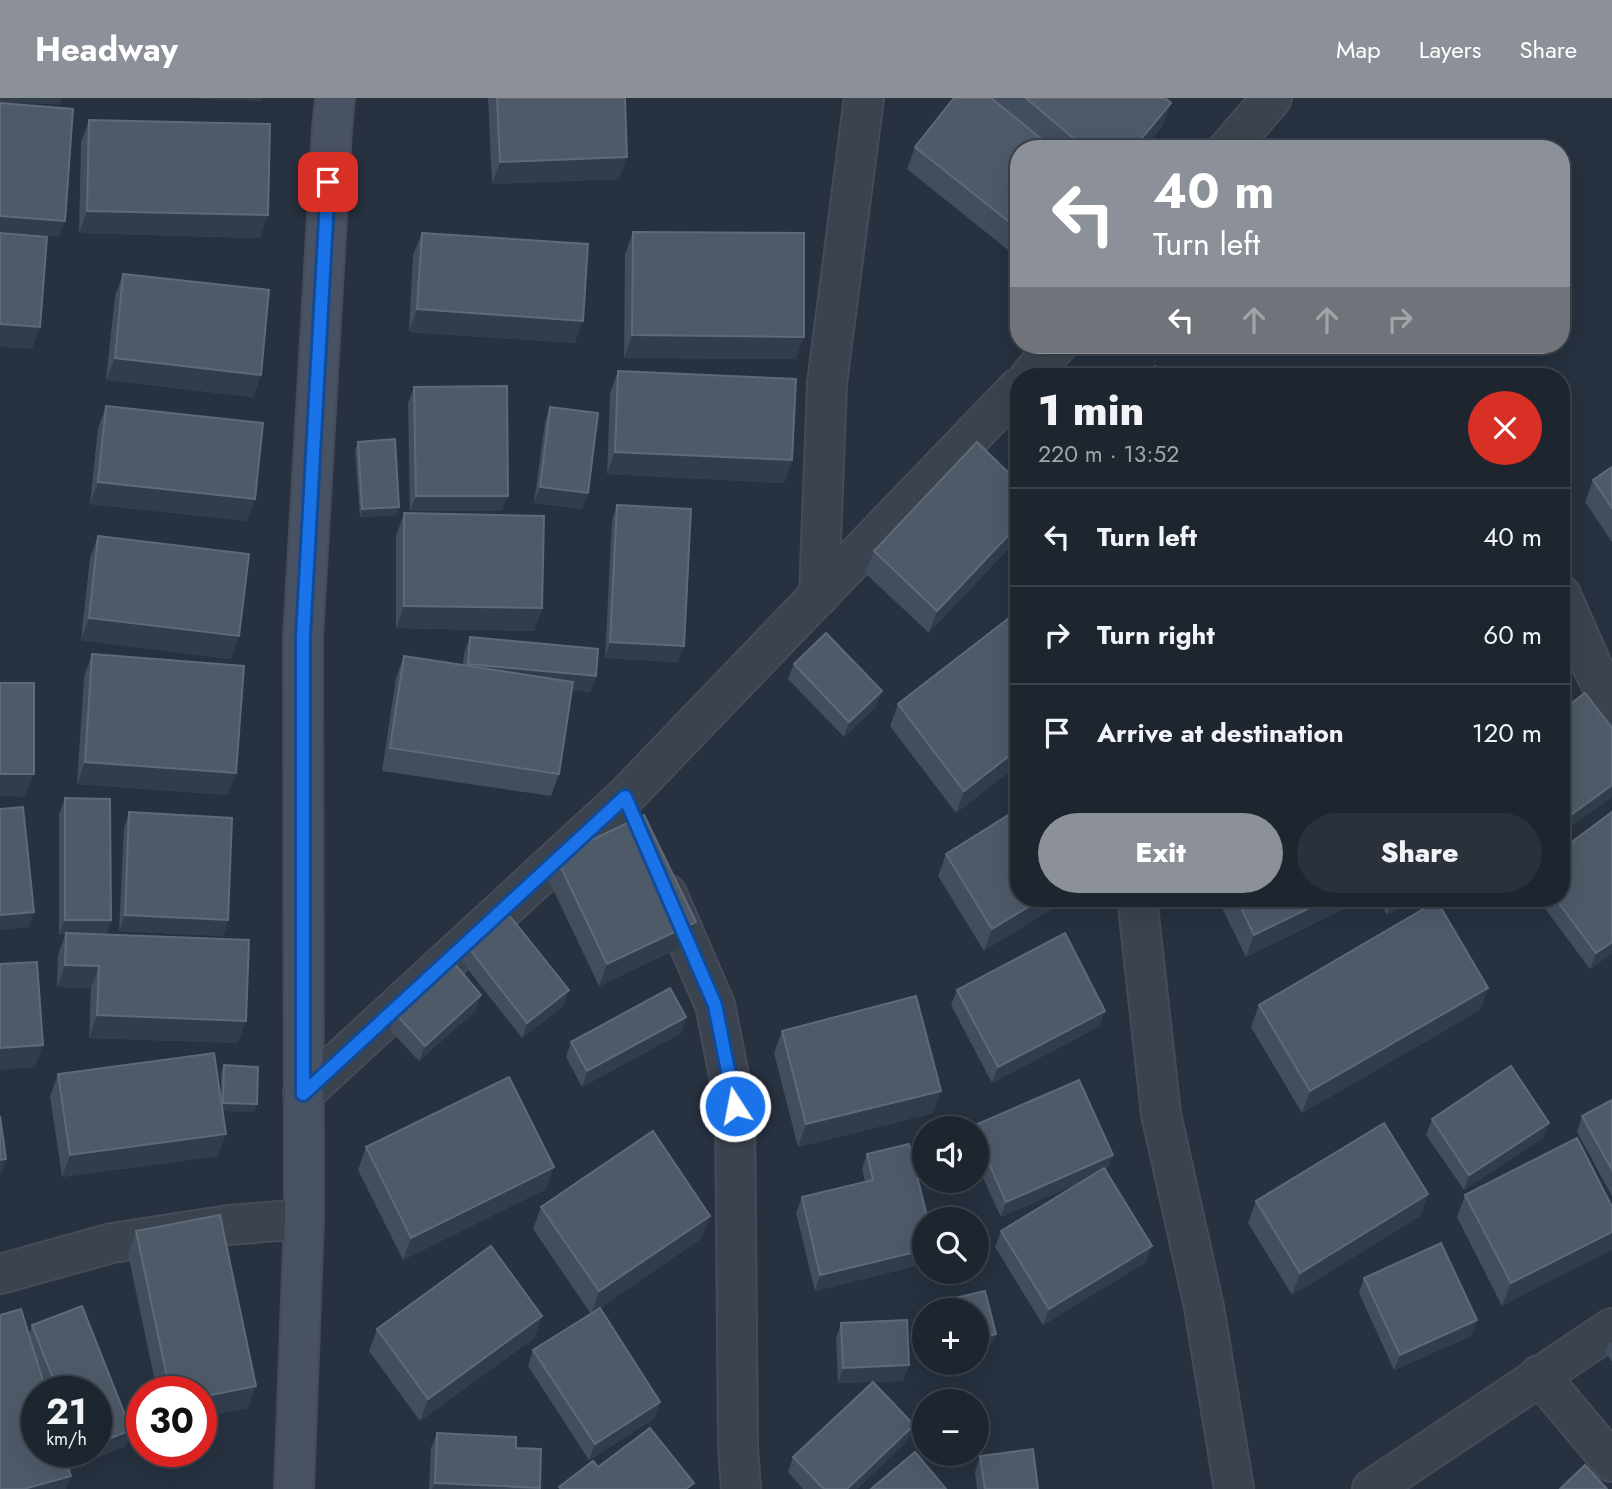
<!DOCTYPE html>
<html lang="en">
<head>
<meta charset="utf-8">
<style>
  :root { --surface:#1d252f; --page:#2a313b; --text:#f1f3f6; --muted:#a0a5aa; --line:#3b424b; --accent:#8c9099 }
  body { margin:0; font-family:Jost,sans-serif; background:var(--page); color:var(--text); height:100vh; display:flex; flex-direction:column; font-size:26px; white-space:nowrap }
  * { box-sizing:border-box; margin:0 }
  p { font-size:23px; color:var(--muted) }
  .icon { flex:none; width:38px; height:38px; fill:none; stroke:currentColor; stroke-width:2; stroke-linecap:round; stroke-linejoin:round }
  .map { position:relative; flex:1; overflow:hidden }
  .panel { position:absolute; left:1010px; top:270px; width:560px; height:539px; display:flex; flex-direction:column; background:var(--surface); border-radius:28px; box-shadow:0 7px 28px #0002,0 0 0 2px var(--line) }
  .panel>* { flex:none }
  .guide { position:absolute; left:1010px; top:42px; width:560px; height:214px; border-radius:28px; box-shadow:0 7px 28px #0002,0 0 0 2px var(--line); background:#8c9099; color:#fff; overflow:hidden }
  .tools { position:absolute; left:912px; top:1018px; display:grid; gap:14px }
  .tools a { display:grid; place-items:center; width:77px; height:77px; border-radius:50%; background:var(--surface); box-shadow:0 7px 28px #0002,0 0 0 2px var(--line); font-size:35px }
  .speed { position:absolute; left:21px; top:1278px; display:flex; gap:14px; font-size:35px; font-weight:700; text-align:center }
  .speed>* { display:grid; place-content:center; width:91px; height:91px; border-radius:50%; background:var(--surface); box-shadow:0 7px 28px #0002,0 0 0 2px var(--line); line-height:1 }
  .speed small { font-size:18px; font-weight:400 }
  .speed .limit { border:10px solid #d22; background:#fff; color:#111 }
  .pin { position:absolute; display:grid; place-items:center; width:60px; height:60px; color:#fff; margin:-30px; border-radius:14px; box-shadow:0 4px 10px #0006 }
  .me { position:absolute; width:77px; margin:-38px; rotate:349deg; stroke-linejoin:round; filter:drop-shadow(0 0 5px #0008) }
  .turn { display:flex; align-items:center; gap:24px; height:147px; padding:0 28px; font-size:32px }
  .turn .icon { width:91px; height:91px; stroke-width:2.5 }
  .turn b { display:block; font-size:49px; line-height:60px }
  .lanes { display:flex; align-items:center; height:66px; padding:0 28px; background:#0003; justify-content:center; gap:35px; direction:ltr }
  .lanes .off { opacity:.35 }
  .round { display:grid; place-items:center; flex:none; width:74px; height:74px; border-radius:37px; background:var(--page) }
  .headline { display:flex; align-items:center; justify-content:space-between; height:119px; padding:0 28px }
  h1 { font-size:42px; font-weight:800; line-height:52px }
  .button { display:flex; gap:14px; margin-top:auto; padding:14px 28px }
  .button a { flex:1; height:80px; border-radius:42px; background:var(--accent); color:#fff; font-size:28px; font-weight:800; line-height:80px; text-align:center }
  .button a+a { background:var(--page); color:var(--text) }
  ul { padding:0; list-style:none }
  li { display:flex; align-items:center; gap:21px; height:98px; padding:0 28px; border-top:2px solid var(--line) }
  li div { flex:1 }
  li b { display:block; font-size:26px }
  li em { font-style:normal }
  header { display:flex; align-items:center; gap:42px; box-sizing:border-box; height:98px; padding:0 35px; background:var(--accent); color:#fff }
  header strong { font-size:33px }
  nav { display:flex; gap:38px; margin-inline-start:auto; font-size:24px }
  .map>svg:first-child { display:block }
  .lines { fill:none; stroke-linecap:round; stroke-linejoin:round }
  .street-casing { stroke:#454c58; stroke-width:42 }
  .secondary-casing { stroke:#454c58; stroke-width:42 }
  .street { stroke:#3b434f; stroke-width:38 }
  .secondary { stroke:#495262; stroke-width:38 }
  .wall { fill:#424d5d }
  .shaded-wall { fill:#323d4c }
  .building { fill:#4f5a69; stroke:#5f6978; stroke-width:2 }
  .route-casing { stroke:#114b97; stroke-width:18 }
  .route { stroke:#1a73e8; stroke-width:12 }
</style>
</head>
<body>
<header>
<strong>Headway</strong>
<nav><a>Map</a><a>Layers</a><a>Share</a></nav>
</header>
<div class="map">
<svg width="1612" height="1391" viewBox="0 0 1612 1391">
  <rect width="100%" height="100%" fill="#27313f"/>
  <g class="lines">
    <g class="street-casing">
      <g id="street">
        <path d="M1228,51L1272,0"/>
        <path d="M1030,278L1057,247"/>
        <path d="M1561,497L1594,572L1612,607"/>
        <path d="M819,498L827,285L864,0"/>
        <path d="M667,796L715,907L735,1008L738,1349L741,1391"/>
        <path d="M1137,800L1161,1016L1204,1209L1234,1391"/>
        <path d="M303,996L625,699L1018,290"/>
        <path d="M0,1176L112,1145L229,1127L304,1121"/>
        <path d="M1539,1277L1612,1364"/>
        <path d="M1372,1391L1612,1230"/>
      </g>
    </g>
    <g class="secondary-casing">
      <path id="secondary" d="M294,1391L304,1121L303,539L332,31L335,0"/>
    </g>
    <use href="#street" class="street"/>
    <use href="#secondary" class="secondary"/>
  </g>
  <g class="wall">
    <path d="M488,0H625L619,81L492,86Z"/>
    <path d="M992,0H1165L1163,27L1144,51H1018V160L907,71L915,49L1017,22Z"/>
    <path d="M89,22L260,140L79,135L81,44Z"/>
    <path d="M633,134L796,261L624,260L625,156Z"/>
    <path d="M422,135L575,245L409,234L413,157Z"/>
    <path d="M123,176L261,277L253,299L106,282L115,198Z"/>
    <path d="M618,273L792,362L784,385L607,376L610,295Z"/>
    <path d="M414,289L502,413H410L408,305Z"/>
    <path d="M106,308L255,401L247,423L90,406L98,330Z"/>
    <path d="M550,309L582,411L534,405L545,324Z"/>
    <path d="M358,344L397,417L360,419L355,352Z"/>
    <path d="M1612,369V444L1585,404L1593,382Z"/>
    <path d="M1018,384L929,535L865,475L874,453Z"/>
    <path d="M617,407L678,564L605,560L612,422Z"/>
    <path d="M404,415L542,510L534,533L396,530V438Z"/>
    <path d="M98,438L231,561L81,542L90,460Z"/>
    <path d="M1018,513V667L956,715L890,628L898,606Z"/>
    <path d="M470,539L596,578L590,594L572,592L559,676L551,698L382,673L396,580L404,558L463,567L464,555Z"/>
    <path d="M92,556L228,697L77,686L84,579Z"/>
    <path d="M794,566L876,609L844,639L788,581Z"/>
    <path d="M65,700L111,822L106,836L238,945L89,940L91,890L57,889L58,857L65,837H59V716Z"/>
    <path d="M129,714L228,822L223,838L119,833L124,730Z"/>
    <path d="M946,756L1018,800L984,853L938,778Z"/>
    <path d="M556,759L687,846L599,888L548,781Z"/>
    <path d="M1217,800H1363L1362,802L1246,859Z"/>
    <path d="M1377,800H1417L1387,817Z"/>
    <path d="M1537,800H1561L1612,855L1590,871Z"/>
    <path d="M468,849L563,908L522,940L462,864Z"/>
    <path d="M1488,890L1480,912L1302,1015L1251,929L1259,907Z"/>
    <path d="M957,892L1100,928L992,985L951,907Z"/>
    <path d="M476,912L419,963L390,932L396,916Z"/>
    <path d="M686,919L681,935L582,989L566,959L571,944Z"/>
    <path d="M782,933L933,1015L798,1049L774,955Z"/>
    <path d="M224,967L257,1006L254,1014L223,1013L218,1058L62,1079L50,998L58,976L221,1000V975Z"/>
    <path d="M1612,1002V1098L1577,1034L1582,1018Z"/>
    <path d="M1432,1021L1549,1025L1543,1040L1464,1092L1426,1037Z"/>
    <path d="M973,1028L1107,1073H1106L1146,1164L1043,1227L995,1149L1001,1133L1081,1084L1001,1119L976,1065V1031H972Z"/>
    <path d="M1577,1040L1502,1208L1457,1119L1465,1097Z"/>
    <path d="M366,1049L546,1091L403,1162L358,1072Z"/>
    <path d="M867,1056L924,1122V1166L815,1193L796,1115L802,1099L865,1084L862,1071Z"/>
    <path d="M1428,1096L1420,1118L1292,1197L1248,1125L1256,1103Z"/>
    <path d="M541,1109L702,1140L591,1216L533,1131Z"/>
    <path d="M136,1133L248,1310L201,1319V1293H157L128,1156Z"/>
    <path d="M1364,1180L1471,1238L1394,1272L1359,1195Z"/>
    <path d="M985,1193L996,1236L993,1244L976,1248V1213H953L952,1208L955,1200Z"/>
    <path d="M82,1208L131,1332L126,1348L76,1368L70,1353H96V1293H47L43,1285L46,1293H37V1353H63L71,1378L66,1391H0V1217L21,1211L29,1236L32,1227Z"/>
    <path d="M542,1218L534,1240L420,1323L369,1253L377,1231Z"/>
    <path d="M841,1225L909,1267L903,1283L838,1285L836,1241Z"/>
    <path d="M1612,1244V1264L1605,1254L1608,1246Z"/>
    <path d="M533,1252L655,1320L589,1362L528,1268Z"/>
    <path d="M437,1335L516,1350L541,1351L540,1391H429L431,1350Z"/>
    <path d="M908,1342L857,1391H803L788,1374L793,1359Z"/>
    <path d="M980,1358L1038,1391H977L975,1374Z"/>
  </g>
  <g class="shaded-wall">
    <path d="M0,0H62L60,6L0,5Z"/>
    <path d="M172,0H263L262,3Z"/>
    <path d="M1171,5L1163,27L1144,51H1133Z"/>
    <path d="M627,59L619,81L492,86L500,64Z"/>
    <path d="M87,113L268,117L260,140L79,135Z"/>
    <path d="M0,118L65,123L59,139L0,134Z"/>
    <path d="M417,211L583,223L575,245L409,234Z"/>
    <path d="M0,226L40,229L32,251L0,249Z"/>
    <path d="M632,237L804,239L796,261L624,260Z"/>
    <path d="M115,260L261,277L253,299L106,282Z"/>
    <path d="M615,354L792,362L784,385L607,376Z"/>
    <path d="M98,384L255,401L247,423L90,406Z"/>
    <path d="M540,389L588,395L582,411L534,405Z"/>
    <path d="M416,398H508L502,413H410Z"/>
    <path d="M399,409L397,417L360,419L362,411Z"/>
    <path d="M1018,427V441L929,535L937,513Z"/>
    <path d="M404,508L542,510L534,533L396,530Z"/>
    <path d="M89,520L239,538L231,561L81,542Z"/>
    <path d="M610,544L684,548L678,564L605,560Z"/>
    <path d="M468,566L596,578L590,594L462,581Z"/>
    <path d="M882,593L876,609L844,639L849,624Z"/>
    <path d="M1018,651V667L956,715L964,693Z"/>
    <path d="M85,664L236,675L228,697L77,686Z"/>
    <path d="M0,676H34L25,699L0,698Z"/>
    <path d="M1612,687V699L1561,736V724Z"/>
    <path d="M1043,800H1071L984,853L992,831Z"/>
    <path d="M1330,800H1363L1362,802L1246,859L1254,837Z"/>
    <path d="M1395,800H1417L1387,817L1393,801Z"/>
    <path d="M34,814L29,829L0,832V817Z"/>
    <path d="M125,817L228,822L223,838L119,833Z"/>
    <path d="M65,822H111L105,837L66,835L65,837H59Z"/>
    <path d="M696,824L687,846L599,888L607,866Z"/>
    <path d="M1612,844V855L1590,871L1596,855Z"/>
    <path d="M65,867L99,868L91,890L57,889Z"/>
    <path d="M1488,890L1480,912L1302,1015L1310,993Z"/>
    <path d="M569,892L563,908L522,940L527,925Z"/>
    <path d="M481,897L476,912L419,963L425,948Z"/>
    <path d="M1105,913L1100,928L992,985L998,969Z"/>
    <path d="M97,917L246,923L238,945L89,940Z"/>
    <path d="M686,919L681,935L582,989L587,973Z"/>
    <path d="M43,947L35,969L0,972V950Z"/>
    <path d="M941,993L933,1015L798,1049L806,1026Z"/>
    <path d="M223,1005L257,1006L254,1014L221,1013Z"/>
    <path d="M1549,1025L1543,1040L1464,1092L1469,1077Z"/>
    <path d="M226,1036L218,1058L62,1079L70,1057Z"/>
    <path d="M1113,1057L1107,1073L1001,1119L1006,1104Z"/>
    <path d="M6,1061L1,1077H0V1062Z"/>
    <path d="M554,1069L546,1091L403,1162L411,1140Z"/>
    <path d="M1428,1096L1420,1118L1292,1197L1300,1175Z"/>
    <path d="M710,1118L702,1140L591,1216L599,1193Z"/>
    <path d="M1612,1134V1152L1502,1208L1511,1185Z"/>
    <path d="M1152,1148L1146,1164L1043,1227L1049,1211Z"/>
    <path d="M924,1152V1166L815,1193L820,1177Z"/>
    <path d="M542,1218L534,1240L420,1323L428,1301Z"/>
    <path d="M1477,1222L1471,1238L1394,1272L1400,1257Z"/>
    <path d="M996,1236L993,1244L976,1248V1241Z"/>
    <path d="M909,1267L903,1283L838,1285L843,1270Z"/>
    <path d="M256,1288L248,1310L201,1319V1299Z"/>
    <path d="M660,1304L655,1320L589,1362L595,1346Z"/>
    <path d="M914,1327L908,1342L857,1391H847Z"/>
    <path d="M131,1332L126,1348L76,1368L82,1353H96V1346Z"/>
    <path d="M71,1378L66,1391H24Z"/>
    <path d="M435,1385L540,1390L432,1391Z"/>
  </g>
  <g class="building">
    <path d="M497,0H625L627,59L500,64Z"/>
    <path d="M954,0H991L1054,51H1018V131L915,49Z"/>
    <path d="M1026,0H1165L1171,5L1133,51H1086Z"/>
    <path d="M0,5L73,11L65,123L0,118Z"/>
    <path d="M89,22L270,26L268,117L87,113Z"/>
    <path d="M633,134L804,135V239L632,237Z"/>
    <path d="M0,135L47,139L40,229L0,226Z"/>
    <path d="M422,135L588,146L583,223L417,211Z"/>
    <path d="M123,176L269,192L261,277L115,260Z"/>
    <path d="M1155,268L1162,278H1139Z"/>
    <path d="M618,273L796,281L792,362L615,354Z"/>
    <path d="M507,288L508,398H416L414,289Z"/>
    <path d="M106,308L263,325L255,401L98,384Z"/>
    <path d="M550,309L598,315L588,395L540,389Z"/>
    <path d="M395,341L399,409L362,411L358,344Z"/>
    <path d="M977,344L1018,384V427L937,513L874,453Z"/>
    <path d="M1612,369V410L1593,382Z"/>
    <path d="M617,407L691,411L684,548L610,544Z"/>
    <path d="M404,415L544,418L542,510L404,508Z"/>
    <path d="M98,438L249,456L239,538L89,520Z"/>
    <path d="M1018,513V651L964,693L898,606Z"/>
    <path d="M826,535L882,593L849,624L794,566Z"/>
    <path d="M470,539L598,551L596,578L468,566Z"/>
    <path d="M92,556L244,568L236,675L85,664Z"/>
    <path d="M404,558L573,584L559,676L390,650Z"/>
    <rect x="0" y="585" width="34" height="91"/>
    <path d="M1585,595L1612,630V687L1561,724V613Z"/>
    <path d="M65,700L110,701L111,822H65Z"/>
    <path d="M23,709L34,814L0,817V711Z"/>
    <path d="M1018,711V800H1043L992,831L946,756Z"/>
    <path d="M129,714L232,720L228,822L125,817Z"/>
    <path d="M1612,714V844L1596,855L1555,800H1561V752Z"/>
    <path d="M644,717L696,824L607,866L556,759Z"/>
    <path d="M1236,800H1330L1254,837Z"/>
    <path d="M1437,803L1488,890L1310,993L1259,907Z"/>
    <path d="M509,817L569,892L527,925L468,849Z"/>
    <path d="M66,835L249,842L246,923L97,917L99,868L65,867Z"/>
    <path d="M1065,835L1105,913L998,969L957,892Z"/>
    <path d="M37,864L43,947L0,950V866Z"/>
    <path d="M454,865L481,897L425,948L396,916Z"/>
    <path d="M670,890L686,919L587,973L571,944Z"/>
    <path d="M916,898L941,993L806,1026L782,933Z"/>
    <path d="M214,955L226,1036L70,1057L58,976Z"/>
    <path d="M224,967L258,969L257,1006L223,1005Z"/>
    <path d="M1511,968L1549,1025L1469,1077L1432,1021Z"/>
    <path d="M509,979L554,1069L411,1140L366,1049Z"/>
    <path d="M1079,982L1113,1057L1006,1104L976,1036V1031H974L973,1028Z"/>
    <path d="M1612,1002V1072L1582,1018Z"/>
    <path d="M0,1018L6,1061L0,1062Z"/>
    <path d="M1384,1025L1428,1096L1300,1175L1256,1103Z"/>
    <path d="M653,1033L710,1118L599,1193L541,1109Z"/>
    <path d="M1577,1040L1612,1109V1134L1511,1185L1465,1097Z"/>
    <path d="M909,1046L928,1122H924V1152L820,1177L802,1099L873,1082L867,1056Z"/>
    <path d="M1104,1070L1152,1148L1049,1211L1001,1133Z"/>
    <path d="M220,1117L256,1288L201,1299V1293H170L136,1133Z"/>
    <path d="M1441,1145L1477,1222L1400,1257L1364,1180Z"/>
    <path d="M491,1148L542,1218L428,1301L377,1231Z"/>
    <path d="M985,1193L996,1236L976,1241V1213H958L955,1200Z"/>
    <path d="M82,1208L131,1332L96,1346V1293H58L32,1227Z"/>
    <path d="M600,1210L660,1304L595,1346L533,1252Z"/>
    <path d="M21,1211L46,1293H37V1353H63L71,1378L24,1391H0V1217Z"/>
    <path d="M907,1222L909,1267L843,1270L841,1225Z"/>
    <path d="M873,1284L914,1327L847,1391H824L793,1359Z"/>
    <path d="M650,1330L694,1385L686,1391H561L559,1389L593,1363L598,1369Z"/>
    <path d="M437,1335L516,1339V1350L541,1351L540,1390L435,1385Z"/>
    <path d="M1033,1351L1038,1391H985L980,1358Z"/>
    <path d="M915,1354L946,1391H871Z"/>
    <path d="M1585,1367L1607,1391H1560Z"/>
  </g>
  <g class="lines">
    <g class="route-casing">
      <path id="route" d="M328,84L303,539V996L625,699L715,907L735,1008"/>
    </g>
    <use href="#route" class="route"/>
  </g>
</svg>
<div class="tools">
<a><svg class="icon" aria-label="sound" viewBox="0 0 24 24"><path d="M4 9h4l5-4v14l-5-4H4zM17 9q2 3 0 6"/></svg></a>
<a><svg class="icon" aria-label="search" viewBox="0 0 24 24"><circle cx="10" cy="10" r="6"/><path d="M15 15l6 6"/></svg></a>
<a>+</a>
<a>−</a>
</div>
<div class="speed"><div>21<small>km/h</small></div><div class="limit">30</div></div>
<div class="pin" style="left:328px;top:84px;background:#d93025"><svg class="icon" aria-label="arrive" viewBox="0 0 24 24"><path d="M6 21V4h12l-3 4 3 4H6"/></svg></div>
<svg class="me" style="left:735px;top:1008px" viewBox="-20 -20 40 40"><circle r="17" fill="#1a73e8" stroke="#fff" stroke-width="3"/><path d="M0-11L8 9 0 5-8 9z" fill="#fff"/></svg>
<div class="guide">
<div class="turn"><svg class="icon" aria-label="left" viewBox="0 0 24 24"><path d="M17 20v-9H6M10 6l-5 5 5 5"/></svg><div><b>40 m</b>Turn left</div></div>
<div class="lanes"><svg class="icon" aria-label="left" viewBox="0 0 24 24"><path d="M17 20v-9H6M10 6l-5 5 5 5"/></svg><svg class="icon off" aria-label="ahead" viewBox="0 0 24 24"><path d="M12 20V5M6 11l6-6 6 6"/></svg><svg class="icon off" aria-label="ahead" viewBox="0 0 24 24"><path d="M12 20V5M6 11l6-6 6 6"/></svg><svg class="icon off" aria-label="right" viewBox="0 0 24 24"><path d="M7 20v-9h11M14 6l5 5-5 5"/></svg></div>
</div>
<section class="panel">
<div class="headline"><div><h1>1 min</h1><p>220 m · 13:52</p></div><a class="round" style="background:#d93025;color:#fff"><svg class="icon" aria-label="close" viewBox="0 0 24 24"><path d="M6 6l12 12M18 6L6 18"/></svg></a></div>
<ul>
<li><svg class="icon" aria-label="left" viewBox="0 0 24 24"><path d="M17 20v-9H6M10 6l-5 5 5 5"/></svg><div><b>Turn left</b></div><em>40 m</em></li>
<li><svg class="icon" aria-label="right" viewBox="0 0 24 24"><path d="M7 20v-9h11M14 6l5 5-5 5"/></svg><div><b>Turn right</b></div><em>60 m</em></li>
<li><svg class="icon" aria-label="arrive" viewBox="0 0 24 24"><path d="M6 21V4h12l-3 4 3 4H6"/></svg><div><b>Arrive at destination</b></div><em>120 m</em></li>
</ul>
<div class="button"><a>Exit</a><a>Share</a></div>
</section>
</div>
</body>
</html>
